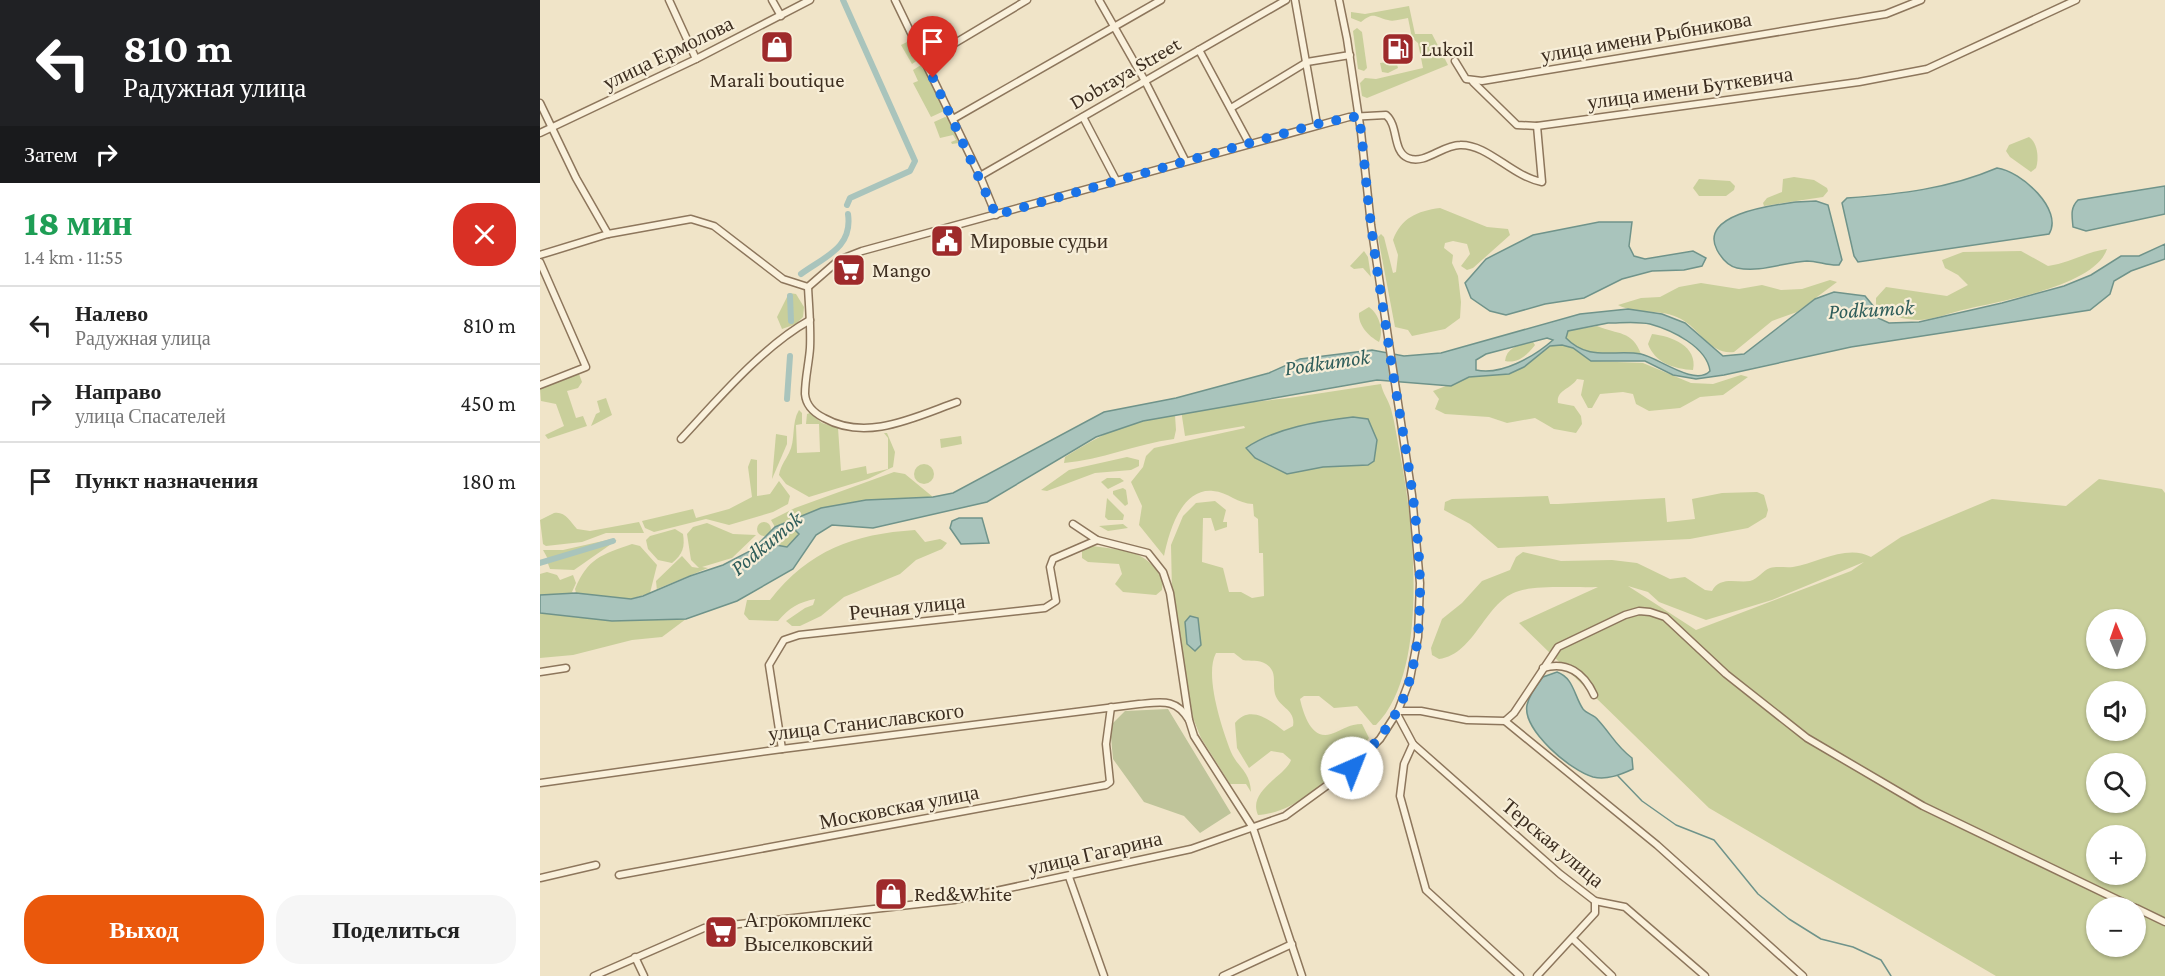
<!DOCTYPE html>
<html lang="ru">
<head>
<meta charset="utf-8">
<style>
  :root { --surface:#fff; --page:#f6f6f6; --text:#222; --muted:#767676; --line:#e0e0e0; --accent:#ea580c }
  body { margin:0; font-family:"Crimson Pro",serif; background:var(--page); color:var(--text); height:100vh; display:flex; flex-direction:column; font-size:22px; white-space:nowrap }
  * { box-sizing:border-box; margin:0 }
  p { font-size:20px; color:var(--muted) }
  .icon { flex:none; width:33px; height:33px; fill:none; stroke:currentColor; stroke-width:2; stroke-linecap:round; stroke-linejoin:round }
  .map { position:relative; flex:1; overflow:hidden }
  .details { display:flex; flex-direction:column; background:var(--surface); width:540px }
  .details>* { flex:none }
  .guide { background:#202124; color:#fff; overflow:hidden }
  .needle { width:39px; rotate:358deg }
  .buttons { position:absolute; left:1546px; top:609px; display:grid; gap:12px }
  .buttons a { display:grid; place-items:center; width:60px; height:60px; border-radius:50%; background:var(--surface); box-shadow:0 2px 4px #0004; font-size:30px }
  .pin { position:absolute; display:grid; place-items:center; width:51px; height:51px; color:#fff; margin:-62px -26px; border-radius:50% 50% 50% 0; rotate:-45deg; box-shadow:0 0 6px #0007 }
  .pin .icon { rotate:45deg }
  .me { position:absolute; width:66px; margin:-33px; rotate:44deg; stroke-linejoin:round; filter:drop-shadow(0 0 4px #0008) }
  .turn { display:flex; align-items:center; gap:21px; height:126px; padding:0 24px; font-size:27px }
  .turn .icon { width:78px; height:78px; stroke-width:2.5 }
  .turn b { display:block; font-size:42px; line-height:51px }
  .then { display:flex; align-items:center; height:57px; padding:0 24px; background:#0003; gap:12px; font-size:22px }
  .round { display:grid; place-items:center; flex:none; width:63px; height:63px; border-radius:24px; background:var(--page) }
  .summary { display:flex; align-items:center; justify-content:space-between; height:102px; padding:0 24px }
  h1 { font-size:36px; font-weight:800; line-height:45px; color:#1e9e55 }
  .primary-button { display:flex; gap:12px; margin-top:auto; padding:12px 24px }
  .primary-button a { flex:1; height:69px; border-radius:24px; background:var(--accent); color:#fff; font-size:24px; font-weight:800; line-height:69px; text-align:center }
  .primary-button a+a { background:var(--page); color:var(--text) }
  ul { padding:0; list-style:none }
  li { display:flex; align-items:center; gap:18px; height:78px; padding:0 24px; border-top:2px solid var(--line) }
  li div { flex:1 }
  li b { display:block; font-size:22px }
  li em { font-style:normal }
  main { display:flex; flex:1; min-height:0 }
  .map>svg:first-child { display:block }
  .green { fill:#c9cf9b; fill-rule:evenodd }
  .cemetery { fill:#bfc49a }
  .water { fill:#a9c4bc; stroke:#6f938a; stroke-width:1.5; fill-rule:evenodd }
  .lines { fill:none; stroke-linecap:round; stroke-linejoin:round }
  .stream { stroke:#6f938a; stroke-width:1.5 }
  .canal { stroke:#a9c4bc; stroke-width:6 }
  .minor-casing { stroke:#8d765c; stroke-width:9 }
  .minor { stroke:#faf1dc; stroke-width:6 }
  .route { stroke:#1a73e8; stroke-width:10; stroke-dasharray:0 18 }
  .labels { text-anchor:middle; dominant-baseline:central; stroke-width:4.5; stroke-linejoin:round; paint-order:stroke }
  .street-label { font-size:21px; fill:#3d2e20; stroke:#f7eed8 }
  .poi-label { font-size:21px; fill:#3d2e20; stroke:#f7eed8; text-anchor:start }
  .water-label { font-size:22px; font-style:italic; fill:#2f5d5a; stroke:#f7eed8 }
</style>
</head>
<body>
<main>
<section class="details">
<div class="guide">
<div class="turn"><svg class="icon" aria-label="left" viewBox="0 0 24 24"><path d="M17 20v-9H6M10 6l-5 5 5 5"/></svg><div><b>810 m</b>Радужная улица</div></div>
<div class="then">Затем<svg class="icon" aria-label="right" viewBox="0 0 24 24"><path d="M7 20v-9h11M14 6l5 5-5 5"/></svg></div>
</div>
<div class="summary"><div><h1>18 мин</h1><p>1.4 km · 11:55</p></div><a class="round" style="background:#d93025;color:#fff"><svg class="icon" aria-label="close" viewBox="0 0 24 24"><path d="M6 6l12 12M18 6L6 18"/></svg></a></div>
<ul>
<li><svg class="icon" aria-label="left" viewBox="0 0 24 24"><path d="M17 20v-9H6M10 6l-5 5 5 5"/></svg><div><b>Налево</b><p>Радужная улица</p></div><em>810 m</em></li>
<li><svg class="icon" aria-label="right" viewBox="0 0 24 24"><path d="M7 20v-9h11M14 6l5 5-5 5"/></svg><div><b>Направо</b><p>улица Спасателей</p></div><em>450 m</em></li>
<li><svg class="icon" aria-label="arrive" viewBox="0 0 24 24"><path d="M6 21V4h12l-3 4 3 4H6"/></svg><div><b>Пункт назначения</b></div><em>180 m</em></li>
</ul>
<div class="primary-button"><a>Выход</a><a>Поделиться</a></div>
</section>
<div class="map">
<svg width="1625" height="976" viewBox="0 0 1625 976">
  <rect width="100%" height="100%" fill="#f0e4c8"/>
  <g class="green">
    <path d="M869,6L875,34H892L908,65L827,98L822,96L820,83L825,78L836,79L883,68L878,43L872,38L868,18C862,19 853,22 848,20C835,17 834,11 821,22L811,18V12L825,14Z"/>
    <path d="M817,28L822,32L827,68L824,71L818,69L813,31Z"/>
    <path d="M371,40L381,58L372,64L361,45Z"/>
    <path d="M856,61L858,68L848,73L842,72L840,63Z"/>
    <path d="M381,65H383L405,108L404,111L391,117L373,83L378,81L373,70Z"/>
    <path d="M405,117L408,118L419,143L412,144L411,142L416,140L413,135L400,138L394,122Z"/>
    <path d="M1489,137C1498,143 1499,159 1496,168L1491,172L1470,157L1466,151L1469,145Z"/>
    <path d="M1254,177L1274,180L1287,188L1288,191L1283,197L1224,206L1223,203L1227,198L1242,192L1243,179Z"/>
    <path d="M1159,179L1190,181L1195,186L1194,190L1186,196H1159L1153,188Z"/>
    <path d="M900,208L947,227L968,229L970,235L933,268L927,270L921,266L930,254L927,244L913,241L905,243L904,248L913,255L912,263L918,276L921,302L920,318L905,329L872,336L868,330L855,327L838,237L841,234L844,237L853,273L856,272L858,255L853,240C861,218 877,211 900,208Z"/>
    <path d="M1567,249C1555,286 1461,301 1427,309C1412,312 1393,320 1378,320C1361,319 1347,316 1336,306V298L1346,287L1407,296L1428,285L1418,275L1405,268L1402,260L1423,252L1481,251L1508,266C1529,263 1546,252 1567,249Z"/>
    <path d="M824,251L828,257L831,277L823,268L814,269L810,266Z"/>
    <path d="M1290,280L1297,282L1257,312L1232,321L1194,352C1170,355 1160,329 1141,319C1122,308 1097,315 1078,305L1101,298L1120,297L1139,287L1161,283L1199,289L1222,285L1241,290L1262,289Z"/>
    <path d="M249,293L256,294L264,307L263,317L256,324L242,329L237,317Z"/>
    <path d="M829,307C839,314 844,330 839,342C828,336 818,325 819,313Z"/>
    <path d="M1057,326C1078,335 1092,330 1101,354C1076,355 1045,358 1026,338L1028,331Z"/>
    <path d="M1112,334C1131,336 1158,346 1153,370C1134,369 1115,363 1108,344Z"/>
    <path d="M993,342L995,345C987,355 978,364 965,361C967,346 981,345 993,342Z"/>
    <path d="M1022,345L1033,348L1051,361L1103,363L1151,383L1173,384L1201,375L1208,377L1183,395L1160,397L1140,408L1109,411L1096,404L1093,394L1083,392L1060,394L1052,408H1048L1041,395L1044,380L1037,379C1031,389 1016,390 1018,403L1034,406L1041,416L1042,424L1036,433L1014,429L995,418L967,423L949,417L905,414L895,409L899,399L893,391L929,377L969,374L984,367L1010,346Z"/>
    <path d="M39,374L42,382L38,388L27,391L36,418L43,416L47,426L8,439L5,435L24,426L16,404L1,401L0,389Z"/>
    <path d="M841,384C843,394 848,399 851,409C855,423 857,439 860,454C874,524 890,671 836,725H833L817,706L794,708L779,696H764L760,699C763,712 771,741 791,734C803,730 809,724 822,724L829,738C808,767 756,814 718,815C707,790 746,776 751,760L743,753L731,751L709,768L697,748L695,723C710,704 730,720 744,731L753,726C756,709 739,708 735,694C732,682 738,672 726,664C718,659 711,662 703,660L694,653H676C664,675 682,729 691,752C698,768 710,771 711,792L706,784H690L661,738L653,718L632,591L631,545L643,516L656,503L675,501L686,510L683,522H687V527L675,531L671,518H663L662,562L683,568L689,592H701L712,598L724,596L723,553H719L718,519L714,516L713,504C698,504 688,492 673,491C641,488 629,532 624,556L599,525L602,506L591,482L603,467L606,456L614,448L705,428L704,426L645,436L641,410L749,398Z"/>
    <path d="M66,398L72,415L51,426L56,414L60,412L57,401Z"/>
    <path d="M259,410L262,413V424L256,425L257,453L280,452L279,424H266L267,414L270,413L282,423L298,428L301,471L326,466L327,474L348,469V438L344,433H347L355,452L353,467L328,479L269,497L246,484L239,475C241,465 245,461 249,453C256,440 251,423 259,410Z"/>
    <path d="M635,415L636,430L634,439C596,444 561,460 524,463L525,457C560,435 594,417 635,415Z"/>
    <path d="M236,434L247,436V444L232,479Z"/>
    <path d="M421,436L422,444L401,448L400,439Z"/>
    <path d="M587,457L599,460V466L591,470L555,473L507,491L501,490L529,470Z"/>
    <path d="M211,459L217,460V496L230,494L239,481L250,496L248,504L233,512L189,525L166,519L114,532L105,528L102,521L153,509L156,518L189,509L212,497L208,467Z"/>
    <circle cx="384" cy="474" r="10"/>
    <path d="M354,472L365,474L393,497L326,500L281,508L235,527L231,520L255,508Z"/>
    <path d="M567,478H580L584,481L568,489L561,482Z"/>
    <path d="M1559,479L1622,489L1625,493V976H1456L1169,808L979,623L1058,587C1037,588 998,585 979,591C945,600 936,654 899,659L892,655L891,648L902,619L922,603L942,581L970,570L976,557L983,552L1021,561L1072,560L1097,563L1130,579L1145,577L1165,590L1172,591C1180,576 1196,583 1210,581C1218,579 1222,571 1230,568C1237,566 1246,568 1253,567C1278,563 1307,544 1331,557L1361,537L1452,499L1526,506ZM1324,562L1311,571L1156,630L1088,586L1108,592L1119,602L1166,620L1232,600ZM1557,620H1596V658H1557ZM1557,692H1596V730H1557ZM1557,764H1596V802H1557ZM1557,836H1596V874H1557ZM1557,908H1596V946H1557Z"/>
    <path d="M583,488L586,490L588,504L585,506L573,494V491Z"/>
    <path d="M1217,492L1224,495L1228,510L1226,517L1208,528L1150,539L958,548L930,524L904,510L905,502L912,499L1008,496L1010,504H1018L1125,498L1127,522L1155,519L1152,499L1182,493Z"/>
    <path d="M567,498L584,515L583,520H568L565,517Z"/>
    <path d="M14,513C25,511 30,521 37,529L50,531L99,522L104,533H66L42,542L6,546L3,544L0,520Z"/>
    <circle cx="224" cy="529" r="7"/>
    <path d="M167,523L193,534L216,535L192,558L162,567L168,568L117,589V591L116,581L142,556L152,567L159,568L151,560L147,534L153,527Z"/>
    <path d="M583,524L588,528L568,531L559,526Z"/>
    <path d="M253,528L259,534L246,547L236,545L234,538L237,532Z"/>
    <path d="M135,529L143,534C145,547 143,554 132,563L118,560L108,549L106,540L110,536Z"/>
    <path d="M375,530L385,542L400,539L407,543L402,549L376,560L360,574L304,597L281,616L260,626H252L246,621L265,608L273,605L275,599C259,602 249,608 238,621L209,620L204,614L207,600H230C269,550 314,534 375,530Z"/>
    <path d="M76,538L8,559L3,550H23Z"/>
    <path d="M77,540L34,570L10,569L7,561Z"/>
    <path d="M92,544L100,546L117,565L110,593L91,599L36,593L35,589C48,558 61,555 92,544Z"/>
    <path d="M552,546C585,551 605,548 623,580L622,590L616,595L583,592L575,584L582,574L579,564L548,562L542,558V551Z"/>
    <path d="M7,572L17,575L20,580L33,575L36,583L32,592L35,594L0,595V574Z"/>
    <path d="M0,613L72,621L146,619L122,637L92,640L33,655L0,658Z"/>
  </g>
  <path class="cemetery" d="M628,709L691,813L660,833L644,816L604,802L573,759L570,726L585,711Z"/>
  <g class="water">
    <path d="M1457,168C1481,171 1524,210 1509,234L1318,262L1314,256L1302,203L1307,198C1360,194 1408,189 1457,168Z"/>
    <path d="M1625,186V214L1546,231L1533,227C1532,216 1530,208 1538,200Z"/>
    <path d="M1256,202L1276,201L1288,205L1302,260L1299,265C1288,266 1278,261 1267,261C1244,262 1221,273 1197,268C1188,266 1182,259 1177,250C1158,214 1234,205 1256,202Z"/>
    <path d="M1059,222H1092L1089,246L1094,256L1105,259L1153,251L1166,258L1162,266L1144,270L1112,271L1082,279L1044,298L1005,304L966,315L950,311L931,298L925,283L946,259L993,235Z"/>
    <path d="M1625,244V259L1591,271L1574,281L1570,294L1550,310L1311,347L1184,375L1156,379L1133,375L1105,361H1051L1033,348L1022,345L1010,346L984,367L969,374L929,377L911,386L837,380L603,421L556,437L447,502L333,528L292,525L276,535L253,569L197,601L146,619L72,621L0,613V595L36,593L91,599L103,596L150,576L183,565L212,550L235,527L281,508L326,500L393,497L413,493L564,412L636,398L729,373L760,359L832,350L864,356L901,353L1040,314L1088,309L1122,314L1145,323L1183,356L1204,354L1275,299L1294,292L1325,296L1334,307L1338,318L1349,323L1379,322L1462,303L1524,286L1551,275L1581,256H1599ZM1068,323C1081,323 1097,321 1110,324C1132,330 1167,347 1170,371C1155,387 1117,357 1101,354C1075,349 1049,362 1026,338L1028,331ZM1007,338L1013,340C995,356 961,376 936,370V360L946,354ZM253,528L259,534L247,547L236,545L234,538L237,532Z"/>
    <path d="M813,417L828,419L837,440L834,461L828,465L783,467L747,474L715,458L706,448C735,428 779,421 813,417Z"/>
    <path d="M419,518H442L449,543L421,544L410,528L412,521Z"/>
    <path d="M650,616L658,618L661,645L655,651L647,644L645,622Z"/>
    <path d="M1017,672C1034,678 1034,696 1043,709C1047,714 1055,715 1058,720C1071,734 1076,746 1092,758L1093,769C1080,775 1067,780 1053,777C1031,771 982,730 987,705C989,695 997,685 1003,677Z"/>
  </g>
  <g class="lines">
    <path class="stream" d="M1078,776L1102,801L1136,825L1174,840L1218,894L1249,919L1281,939L1313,947L1341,960L1351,976"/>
    <g class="canal">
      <path d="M303,0L375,161L370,171L310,198L307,205"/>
      <path d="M261,274C284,257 313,248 308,214"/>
      <path d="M250,296L251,321"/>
      <path d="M247,399L250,356"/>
      <path d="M0,563L73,541"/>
    </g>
    <g class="minor-casing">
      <g id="minor">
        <path d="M129,0L156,59"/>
        <path d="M232,0L241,16"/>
        <path d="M355,0L440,176L456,215"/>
        <path d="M559,0L605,81L645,160"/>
        <path d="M755,0L777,124"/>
        <path d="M659,50L709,143"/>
        <path d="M385,61L487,0"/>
        <path d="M915,61L926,79L942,81L1346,14L1381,0"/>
        <path d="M933,82L977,125L997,126L1319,82L1387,69L1536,0"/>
        <path d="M0,103L36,178L68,234"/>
        <path d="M691,108L767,62L810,55"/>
        <path d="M543,117L576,180"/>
        <path d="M413,119L621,0"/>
        <path d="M0,133L156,59L270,0"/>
        <path d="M440,176L746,0"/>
        <path d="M0,255L68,234L151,219L174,226L243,279L268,287"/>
        <path d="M0,262L46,367L0,385"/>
        <path d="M268,287L299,260L322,251L809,117L846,115C859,126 852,151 868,158C885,165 902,145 920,145C948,144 971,176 1002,182L997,126"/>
        <path d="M268,287C269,307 271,328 270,348C269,363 265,378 265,394C266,406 274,413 284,418C327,442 375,417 417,402"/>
        <path d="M141,439C178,399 223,346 270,320"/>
        <path d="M533,524L557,540L608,553L623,572L630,593L649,720L654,736L713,828L762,976"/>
        <path d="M1003,668C1027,661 1044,673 1054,695"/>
        <path d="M0,672L26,668"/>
        <path d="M858,711H881L927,720L965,721L1117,845L1263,976"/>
        <path d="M857,714L873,744L1020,874L1055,901L1085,907L1165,976"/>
        <path d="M965,721L974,713L1018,647L1085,615L1099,611L1110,612L1125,617L1186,674L1267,738L1383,806L1595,908"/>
        <path d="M873,744L864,764L860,796L886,890L980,976"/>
        <path d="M242,749L229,665L244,640L259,635L505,608L516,601L510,567L513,559L557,540"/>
        <path d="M0,783L242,749L599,704C622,702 636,698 649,720"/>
        <path d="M79,875L566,785L570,782L566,744L571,707"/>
        <path d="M529,877L564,976"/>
        <path d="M0,878L56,865"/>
        <path d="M1596,908L1625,922"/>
        <path d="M1033,939L1072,976"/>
        <path d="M95,957L104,976"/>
        <path d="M54,976L164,928L414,900L651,849L745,816L811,768L840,739L858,711L870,679L878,637L880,583L872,495L831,225L821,132L807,39L799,0"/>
        <path d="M683,976L752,944"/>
        <path d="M997,976L1055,913V901"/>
      </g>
    </g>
    <use href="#minor" class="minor"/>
  </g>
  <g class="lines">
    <path class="route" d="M393,78L456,215L777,124L819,116C824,152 826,188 831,224C836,268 844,311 850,355C865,452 896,582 870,679C860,716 838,741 812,768"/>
  </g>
  <defs>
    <g id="shop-square" transform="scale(1.725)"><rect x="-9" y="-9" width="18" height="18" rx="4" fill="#9e2a2b" stroke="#f7eed8"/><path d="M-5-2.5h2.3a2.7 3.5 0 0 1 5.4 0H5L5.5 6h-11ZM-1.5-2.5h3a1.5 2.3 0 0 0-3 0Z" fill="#fff"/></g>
    <g id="fuel-square" transform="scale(1.725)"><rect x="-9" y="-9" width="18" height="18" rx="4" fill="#9e2a2b" stroke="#f7eed8"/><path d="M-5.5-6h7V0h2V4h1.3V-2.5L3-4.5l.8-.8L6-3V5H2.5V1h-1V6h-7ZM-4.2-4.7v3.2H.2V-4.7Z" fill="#fff"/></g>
    <g id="civic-square" transform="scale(1.725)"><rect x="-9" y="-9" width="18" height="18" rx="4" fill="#9e2a2b" stroke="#f7eed8"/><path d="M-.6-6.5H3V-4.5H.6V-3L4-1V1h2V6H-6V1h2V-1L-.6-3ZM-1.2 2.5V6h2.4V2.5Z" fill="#fff"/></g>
    <g id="supermarket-square" transform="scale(1.725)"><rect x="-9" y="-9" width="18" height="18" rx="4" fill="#9e2a2b" stroke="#f7eed8"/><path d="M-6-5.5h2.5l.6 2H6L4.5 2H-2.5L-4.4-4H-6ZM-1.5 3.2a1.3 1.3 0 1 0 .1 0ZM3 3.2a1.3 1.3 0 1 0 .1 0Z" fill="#fff"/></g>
  </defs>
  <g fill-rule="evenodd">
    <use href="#shop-square" x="237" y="47"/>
    <use href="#fuel-square" x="858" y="49"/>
    <use href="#civic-square" x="407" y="241"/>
    <use href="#supermarket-square" x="309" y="270"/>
    <use href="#shop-square" x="351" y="894"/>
    <use href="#supermarket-square" x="181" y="932"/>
  </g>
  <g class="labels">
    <g class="street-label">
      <text transform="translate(1106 37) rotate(-10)">улица имени Рыбникова</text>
      <text transform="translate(128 53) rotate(-26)">улица Ермолова</text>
      <text transform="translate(585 73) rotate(-30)">Dobraya Street</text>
      <text transform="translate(1150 88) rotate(-8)">улица имени Буткевича</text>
      <text transform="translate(367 607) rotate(-6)">Речная улица</text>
      <text transform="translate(326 722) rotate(-7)">улица Станиславского</text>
      <text transform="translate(359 807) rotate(-11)">Московская улица</text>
      <text transform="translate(1013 843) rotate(40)">Терская улица</text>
      <text transform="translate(555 853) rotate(-13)">улица Гагарина</text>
    </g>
    <g class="poi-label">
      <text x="881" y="49">Lukoil</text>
      <text x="237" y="80" text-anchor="middle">Marali boutique</text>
      <text x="430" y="241">Мировые судьи</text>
      <text x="332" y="270">Mango</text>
      <text x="374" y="894">Red&amp;White</text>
      <text x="204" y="920">Агрокомплекс<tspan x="204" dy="24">Выселковский</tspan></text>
    </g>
    <g class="water-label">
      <text transform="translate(1331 309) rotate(-3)">Podkumok</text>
      <text transform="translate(787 362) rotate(-8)">Podkumok</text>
      <text transform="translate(226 543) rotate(-40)">Podkumok</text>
    </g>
  </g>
</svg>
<div class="buttons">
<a><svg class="needle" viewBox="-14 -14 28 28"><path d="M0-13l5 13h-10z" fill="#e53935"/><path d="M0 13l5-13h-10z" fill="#767676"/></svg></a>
<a><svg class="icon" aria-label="sound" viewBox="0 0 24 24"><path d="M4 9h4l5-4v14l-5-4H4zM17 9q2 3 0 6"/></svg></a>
<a><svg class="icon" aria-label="search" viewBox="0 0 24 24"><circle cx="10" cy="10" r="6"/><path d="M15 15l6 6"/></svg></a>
<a>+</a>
<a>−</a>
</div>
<div class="pin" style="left:393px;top:78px;background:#d93025"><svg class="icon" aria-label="arrive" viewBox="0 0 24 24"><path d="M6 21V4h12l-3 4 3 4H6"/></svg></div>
<svg class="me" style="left:812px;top:768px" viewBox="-20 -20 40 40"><circle r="19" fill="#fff"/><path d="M0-13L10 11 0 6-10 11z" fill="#1a73e8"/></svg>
</div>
</main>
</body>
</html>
